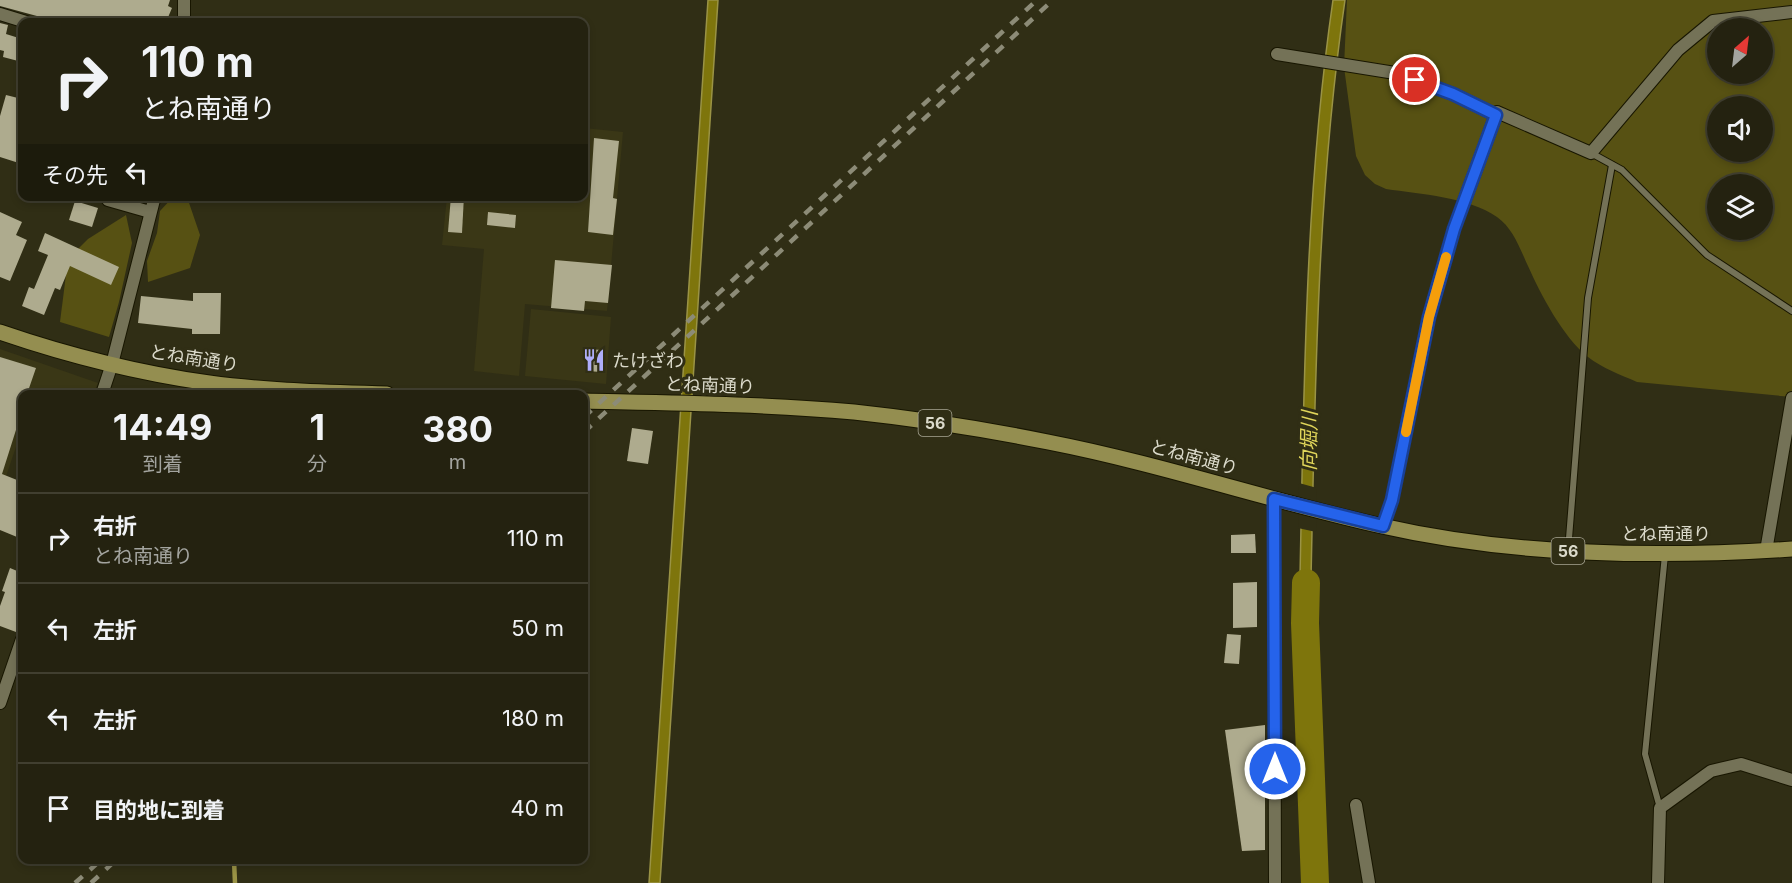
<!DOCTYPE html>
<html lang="ja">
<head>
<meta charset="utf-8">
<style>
  :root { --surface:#242210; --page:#302f1e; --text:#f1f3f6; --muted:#a3a49f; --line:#413f30 }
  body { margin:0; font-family:Inter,"Noto Sans JP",sans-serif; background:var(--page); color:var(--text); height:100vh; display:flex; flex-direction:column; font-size:22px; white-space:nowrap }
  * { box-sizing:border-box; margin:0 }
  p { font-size:20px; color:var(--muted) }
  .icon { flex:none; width:33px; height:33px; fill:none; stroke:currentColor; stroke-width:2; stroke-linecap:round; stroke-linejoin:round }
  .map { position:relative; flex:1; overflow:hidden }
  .drawer { position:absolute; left:18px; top:390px; width:570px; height:474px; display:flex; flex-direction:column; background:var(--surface); border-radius:12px; box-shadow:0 3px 9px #0003,0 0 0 2px var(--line) }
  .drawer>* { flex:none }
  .top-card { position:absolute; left:18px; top:18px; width:570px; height:183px; border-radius:12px; box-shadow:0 3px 9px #0003,0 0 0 2px var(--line); background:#242210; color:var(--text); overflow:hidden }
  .needle { width:39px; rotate:28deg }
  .tools { position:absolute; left:1707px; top:18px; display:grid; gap:12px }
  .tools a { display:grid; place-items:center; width:66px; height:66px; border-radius:50%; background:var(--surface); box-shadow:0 3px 9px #0003,0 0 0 2px var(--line); font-size:30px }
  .pin { position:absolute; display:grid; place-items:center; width:51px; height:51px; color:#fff; margin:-26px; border:3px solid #fff; border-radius:50%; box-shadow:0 2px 6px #0007 }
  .me { position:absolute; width:66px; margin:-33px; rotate:0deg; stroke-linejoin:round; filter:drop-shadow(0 0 4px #0008) }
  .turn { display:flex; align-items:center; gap:21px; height:126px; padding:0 24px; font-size:27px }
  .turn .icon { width:78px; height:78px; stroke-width:2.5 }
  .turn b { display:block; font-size:42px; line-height:51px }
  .then { display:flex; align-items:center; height:57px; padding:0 24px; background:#0003; gap:12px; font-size:22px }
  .eta { display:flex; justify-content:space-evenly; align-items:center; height:102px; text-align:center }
  .eta b { font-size:36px; font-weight:700; line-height:42px }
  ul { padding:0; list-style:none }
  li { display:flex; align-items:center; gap:18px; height:90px; padding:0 24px; border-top:2px solid var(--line) }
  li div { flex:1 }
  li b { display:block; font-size:22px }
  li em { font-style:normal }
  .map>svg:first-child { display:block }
  .built { fill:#3a3716 }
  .green { fill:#575113; fill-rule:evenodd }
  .water { fill:#7e750c; stroke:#9a9345; stroke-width:1.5 }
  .pier { fill:#302e15 }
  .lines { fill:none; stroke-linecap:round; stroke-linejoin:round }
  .stream { stroke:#9a9345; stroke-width:4.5 }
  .river { stroke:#7e750c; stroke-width:28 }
  .building { fill:#aeab8e }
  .service-casing { stroke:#181600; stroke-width:8 }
  .minor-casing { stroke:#181600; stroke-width:14 }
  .primary-casing { stroke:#181600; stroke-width:17 }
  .service { stroke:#747257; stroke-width:6 }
  .minor { stroke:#747257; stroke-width:12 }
  .primary { stroke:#948e50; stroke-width:15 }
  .rail { stroke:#8c8b77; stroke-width:4.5; stroke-dasharray:10 10; stroke-linecap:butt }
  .route-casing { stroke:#184099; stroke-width:15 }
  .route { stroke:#2563eb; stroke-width:10 }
  .slow { stroke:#f59e0b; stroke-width:10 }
  .labels { text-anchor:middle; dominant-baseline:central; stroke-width:6; stroke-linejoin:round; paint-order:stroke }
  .shield { fill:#302e15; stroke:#a8a694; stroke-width:1.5 }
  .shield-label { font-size:16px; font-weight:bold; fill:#dbdacb }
  .street-label { font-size:18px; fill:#dbdacb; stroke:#302e15 }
  .poi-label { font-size:18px; fill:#dbdacb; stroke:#302e15; text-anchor:start }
  .water-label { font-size:20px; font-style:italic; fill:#e0d55a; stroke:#302e15 }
</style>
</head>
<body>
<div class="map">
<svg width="1792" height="883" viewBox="0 0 1792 883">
  <rect width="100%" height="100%" fill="#302e15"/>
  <g class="built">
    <path d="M584,128L623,132L607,311L525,304L519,376L474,371L484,249L442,245L447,197L584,196Z"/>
    <path d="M531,309L611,317L606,384L525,376Z"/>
    <path d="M0,349L98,383L93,394H22V445L17,444L2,488L0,487Z"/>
  </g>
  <g class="green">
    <path d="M1347,0H1792V397L1637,382C1621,375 1602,368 1588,357C1563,337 1541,295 1528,266C1520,249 1513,228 1497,217C1469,197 1420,194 1386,189L1375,184L1365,175L1356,156L1344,67ZM1718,28H1762V74H1718ZM1718,106H1762V152H1718ZM1718,184H1762V230H1718Z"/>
    <path d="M173,197H187L200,235L190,268L148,282L147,261L157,233L160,211Z"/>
    <path d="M126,215L132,243L119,302L109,337L60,322L68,259L88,239Z"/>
  </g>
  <g class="water">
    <path d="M708,0H718L660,883H649Z"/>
    <path d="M1333,0H1345C1315,206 1315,415 1310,623L1299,622C1304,415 1303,206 1333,0Z"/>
  </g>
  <path class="pier" d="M1299,483L1317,488L1316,532L1298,528Z"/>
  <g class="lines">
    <path class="stream" d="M234,860L235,883"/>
    <path class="river" d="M1306,583L1305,623L1315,883"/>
  </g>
  <g class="building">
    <path d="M0,0H170L168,6L172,8L166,22H154L138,16L136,22H59L0,6Z"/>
    <path d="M0,23L8,25L6,34L22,39V62L3,57L4,51L0,50Z"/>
    <path d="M6,95L22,99V164L0,157V116Z"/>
    <path d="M594,138L619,141L613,198L617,199L613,235L588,232Z"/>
    <path d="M451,196H464L462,233L448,232Z"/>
    <path d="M75,201L98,208L92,227L69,220Z"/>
    <path d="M0,212L22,222L16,235L27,240L10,281L0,277Z"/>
    <path d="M488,212L516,215L515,228L487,225Z"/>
    <path d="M45,233L119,267L111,285L70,266L60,290L55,288L44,315L22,306L29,287L34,289L48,255L38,251Z"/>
    <path d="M555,260L612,265L608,303L585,301L584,311L551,308Z"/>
    <path d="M193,293H221L220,334H192V329L138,323L141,296L193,301Z"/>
    <path d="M587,349L602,350L601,372L587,371Z"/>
    <path d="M0,357L36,368L27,394H22V411L2,474L22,482V521L17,537L0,530Z"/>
    <path d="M632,428L653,431L648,464L627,461Z"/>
    <path d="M1255,534L1256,553H1231V535Z"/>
    <path d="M10,568L22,573V614L16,632L0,626V606L5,592L2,591Z"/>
    <path d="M1257,582V627L1233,628V583Z"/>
    <path d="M1227,634L1241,635L1239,664L1224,663Z"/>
    <path d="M1265,725V850L1242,851L1225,730Z"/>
  </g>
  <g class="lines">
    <g class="service-casing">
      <g id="service">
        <path d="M1591,153L1622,170L1707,255L1792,311"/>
        <path d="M1568,551L1588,298L1612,165"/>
        <path d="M1660,808L1645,754L1665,555"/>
      </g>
    </g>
    <g class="minor-casing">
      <g id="minor">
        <path d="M184,0V22"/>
        <path d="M0,14L26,22"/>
        <path d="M1277,54L1395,73L1453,94L1496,115L1497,112L1591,153L1678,50L1713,21L1792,12"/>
        <path d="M108,200L150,212"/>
        <path d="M102,394L112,364L155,196"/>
        <path d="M1274,499L1275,883"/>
        <path d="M1383,526L1392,500L1429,317L1454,229L1496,115"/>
        <path d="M1766,551L1792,398"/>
        <path d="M0,703L22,639"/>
        <path d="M1356,805L1369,883"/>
        <path d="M1658,883L1660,808L1711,771L1741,764L1792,780"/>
      </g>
    </g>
    <g class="primary-casing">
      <g id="primary">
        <path d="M0,332C67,355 139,373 209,383C268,391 328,392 387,394"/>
        <path d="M584,401C673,403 764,404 854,412C919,419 984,429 1048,442C1161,464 1270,501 1382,526C1514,556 1657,558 1792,549"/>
      </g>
    </g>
    <use href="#service" class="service"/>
    <use href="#minor" class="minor"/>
    <use href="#primary" class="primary"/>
    <g class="rail">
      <path d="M584,417L1037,0"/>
      <path d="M584,432L1053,0"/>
      <path d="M75,883L101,860"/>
      <path d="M91,883L116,860"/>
    </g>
  </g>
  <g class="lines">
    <g class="route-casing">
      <path id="route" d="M1275,769L1274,499L1383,526L1392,500L1429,317L1454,229L1496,115L1453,94L1415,80"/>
    </g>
    <use href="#route" class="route"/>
    <path class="slow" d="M1406,432L1429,317L1446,257"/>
  </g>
  <defs>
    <g id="restaurant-bare" transform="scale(1.8)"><path d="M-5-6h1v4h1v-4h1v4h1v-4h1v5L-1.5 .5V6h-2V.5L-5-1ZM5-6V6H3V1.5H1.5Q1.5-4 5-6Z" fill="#afaefa" stroke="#302e15" stroke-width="2.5" paint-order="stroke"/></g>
  </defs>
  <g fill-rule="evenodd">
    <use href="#restaurant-bare" x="594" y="360"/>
  </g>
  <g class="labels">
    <g class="shield">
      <rect x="918.5" y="410" width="33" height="26" rx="4.5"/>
      <rect x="1551.5" y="538" width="33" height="26" rx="4.5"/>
    </g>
    <g class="shield-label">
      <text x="935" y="423">56</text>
      <text x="1568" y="551">56</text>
    </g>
    <g class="street-label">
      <text transform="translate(194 358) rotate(9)">とね南通り</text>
      <text transform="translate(710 385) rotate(2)">とね南通り</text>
      <text transform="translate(1194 457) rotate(15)">とね南通り</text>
      <text x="1666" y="533">とね南通り</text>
    </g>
    <g class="poi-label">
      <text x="612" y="360">たけざわ</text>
    </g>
    <g class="water-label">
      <text transform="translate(1309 441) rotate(-89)">向堀川</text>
    </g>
  </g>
</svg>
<div class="tools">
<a><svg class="needle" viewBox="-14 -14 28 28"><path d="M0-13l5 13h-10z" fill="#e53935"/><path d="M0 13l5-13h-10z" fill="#a3a49f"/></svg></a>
<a><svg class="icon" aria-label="sound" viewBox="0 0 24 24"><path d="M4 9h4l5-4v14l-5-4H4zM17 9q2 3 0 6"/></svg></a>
<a><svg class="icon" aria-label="layers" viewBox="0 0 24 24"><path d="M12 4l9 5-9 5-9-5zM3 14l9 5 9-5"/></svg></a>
</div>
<div class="pin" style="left:1415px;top:80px;background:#d93025"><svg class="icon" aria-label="arrive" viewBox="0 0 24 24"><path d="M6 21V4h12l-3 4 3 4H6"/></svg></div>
<svg class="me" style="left:1275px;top:769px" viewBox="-20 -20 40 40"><circle r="17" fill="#2563eb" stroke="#fff" stroke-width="3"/><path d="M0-11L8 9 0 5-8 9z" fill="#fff"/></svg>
<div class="top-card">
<div class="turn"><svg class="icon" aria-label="right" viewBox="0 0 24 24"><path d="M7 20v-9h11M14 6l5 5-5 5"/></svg><div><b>110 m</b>とね南通り</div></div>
<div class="then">その先<svg class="icon" aria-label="left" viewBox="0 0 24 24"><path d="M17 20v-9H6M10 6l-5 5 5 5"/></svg></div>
</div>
<section class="drawer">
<div class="eta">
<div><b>14:49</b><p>到着</p></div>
<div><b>1</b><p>分</p></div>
<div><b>380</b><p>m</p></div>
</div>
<ul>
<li><svg class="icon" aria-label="right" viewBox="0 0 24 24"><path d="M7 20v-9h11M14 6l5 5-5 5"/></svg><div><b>右折</b><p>とね南通り</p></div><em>110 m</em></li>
<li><svg class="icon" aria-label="left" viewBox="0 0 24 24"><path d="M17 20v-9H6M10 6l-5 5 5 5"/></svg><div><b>左折</b></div><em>50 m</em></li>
<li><svg class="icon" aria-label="left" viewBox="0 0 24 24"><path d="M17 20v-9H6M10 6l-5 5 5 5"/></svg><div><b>左折</b></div><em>180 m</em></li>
<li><svg class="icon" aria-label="arrive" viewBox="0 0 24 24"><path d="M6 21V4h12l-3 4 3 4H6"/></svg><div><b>目的地に到着</b></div><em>40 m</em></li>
</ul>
</section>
</div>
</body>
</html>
